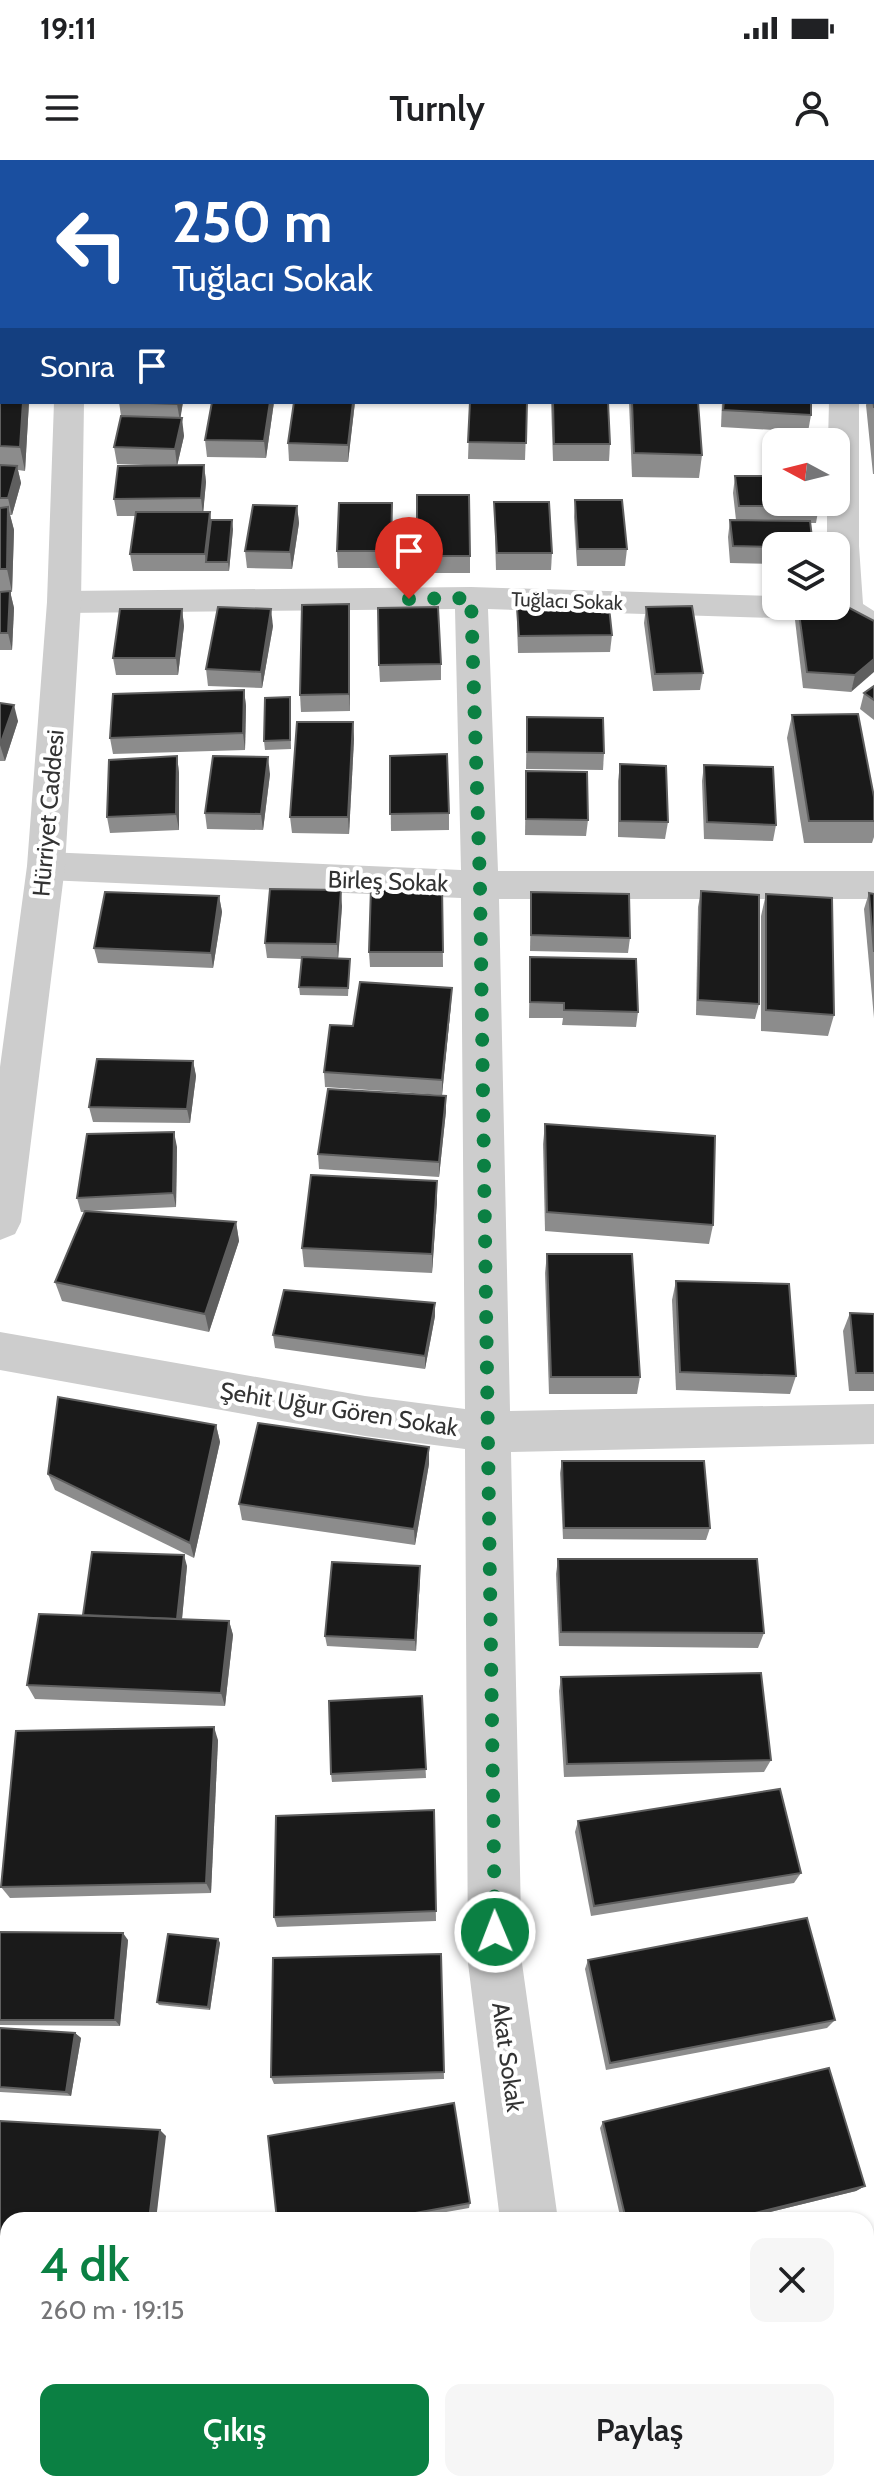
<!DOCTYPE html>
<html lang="tr">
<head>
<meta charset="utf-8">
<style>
  :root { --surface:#fff; --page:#f6f6f6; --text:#202124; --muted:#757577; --accent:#0b8043 }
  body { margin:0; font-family:Cabin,sans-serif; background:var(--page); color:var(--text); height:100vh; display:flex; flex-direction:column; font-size:30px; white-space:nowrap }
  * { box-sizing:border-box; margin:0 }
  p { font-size:26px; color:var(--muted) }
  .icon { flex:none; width:44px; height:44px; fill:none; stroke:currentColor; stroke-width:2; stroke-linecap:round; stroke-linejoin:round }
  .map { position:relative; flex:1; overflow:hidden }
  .side { position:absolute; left:0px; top:2052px; width:874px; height:280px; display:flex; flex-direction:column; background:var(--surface); border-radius:24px 24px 0 0; box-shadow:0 2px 6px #0004 }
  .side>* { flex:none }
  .guide { position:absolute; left:0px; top:0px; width:874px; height:244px; box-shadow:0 2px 6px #0004; background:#1a4fa0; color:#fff; overflow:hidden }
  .needle { width:52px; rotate:277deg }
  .tools { position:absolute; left:762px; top:268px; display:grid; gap:16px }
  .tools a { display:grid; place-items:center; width:88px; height:88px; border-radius:16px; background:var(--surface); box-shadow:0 2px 6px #0004; font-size:40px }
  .pin { position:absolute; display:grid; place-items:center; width:68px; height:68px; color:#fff; margin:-82px -34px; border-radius:50% 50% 50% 0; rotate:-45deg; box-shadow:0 0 8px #0007 }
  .pin .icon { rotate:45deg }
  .me { position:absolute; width:88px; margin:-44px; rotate:359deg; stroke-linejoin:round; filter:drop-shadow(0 0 6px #0008) }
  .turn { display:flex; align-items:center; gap:28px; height:168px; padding:0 40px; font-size:36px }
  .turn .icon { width:104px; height:104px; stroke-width:2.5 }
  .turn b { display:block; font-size:56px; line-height:68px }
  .then { display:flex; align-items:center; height:76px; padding:0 40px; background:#0003; gap:16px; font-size:30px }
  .round { display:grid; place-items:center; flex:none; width:84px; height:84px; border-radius:16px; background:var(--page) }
  .head { display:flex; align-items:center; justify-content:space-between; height:136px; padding:0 40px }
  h1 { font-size:48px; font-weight:600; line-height:60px; color:var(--accent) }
  .primary-button { display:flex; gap:16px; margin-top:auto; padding:16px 40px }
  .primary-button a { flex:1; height:92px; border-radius:16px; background:var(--accent); color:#fff; font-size:32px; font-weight:600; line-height:92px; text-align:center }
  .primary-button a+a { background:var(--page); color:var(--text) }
  .status { display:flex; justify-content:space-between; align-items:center; height:56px; padding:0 40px; background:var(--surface); direction:ltr }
  .status svg { height:22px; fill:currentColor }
  header { display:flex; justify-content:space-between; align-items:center; height:104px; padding:0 40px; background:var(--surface); font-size:36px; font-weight:600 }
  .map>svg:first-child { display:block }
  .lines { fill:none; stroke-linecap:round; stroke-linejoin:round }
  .minor { fill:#cdcdcd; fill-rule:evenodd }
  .tertiary { fill:#cdcdcd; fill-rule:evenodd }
  .wall { fill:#8c8c8c }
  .shaded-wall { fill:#5f5f5f }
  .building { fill:#1a1a1a; stroke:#5f5f5f; stroke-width:2 }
  .route { stroke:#0b8043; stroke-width:14; stroke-dasharray:0 25.2 }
  .labels { text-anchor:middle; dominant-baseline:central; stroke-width:8; stroke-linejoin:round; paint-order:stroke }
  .far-street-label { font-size:20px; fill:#333; stroke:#fff }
  .street-label { font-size:24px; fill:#333; stroke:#fff }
</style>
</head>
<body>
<div class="status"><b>19:11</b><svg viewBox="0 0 49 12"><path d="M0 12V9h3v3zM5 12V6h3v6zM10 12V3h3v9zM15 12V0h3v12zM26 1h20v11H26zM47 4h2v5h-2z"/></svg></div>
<header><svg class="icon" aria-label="menu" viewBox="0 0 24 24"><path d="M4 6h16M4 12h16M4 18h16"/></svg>Turnly<svg class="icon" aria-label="person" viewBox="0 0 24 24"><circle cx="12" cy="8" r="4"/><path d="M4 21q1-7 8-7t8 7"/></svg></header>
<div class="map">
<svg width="874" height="2332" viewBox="0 0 874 2332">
  <rect width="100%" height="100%" fill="#fff"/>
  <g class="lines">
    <g class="minor">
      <path d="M829,242H859V386L863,444L874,451V477L862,474L840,460L488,449L498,711H874V739H499L510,1251L874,1244V1284L511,1292L522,1803L558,2060H500L468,1803L465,1289L365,1276L0,1210V1172L365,1236L465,1249L461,738L46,720L33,716L27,706L33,696L46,692L461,710L455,449L64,453L52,450L47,442L52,434L64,431L471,427L776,436V446H836V386H827V342H836V282H828Z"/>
      <path d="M554,2324H616L618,2332H556Z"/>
    </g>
    <g class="tertiary">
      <rect x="64" y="0" width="26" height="2"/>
      <path d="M0,192L2,193V211L0,210Z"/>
      <rect x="872" y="204" width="2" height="18"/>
      <path d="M54,242H84L81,442L65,706L21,1062L15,1074L0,1080V907L27,706L47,442Z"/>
    </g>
  </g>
  <g class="wall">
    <path d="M0,0L2,2V165H0Z"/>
    <path d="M757,0H830L829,2H756Z"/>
    <path d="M871,0H874V124L872,123Z"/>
    <path d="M0,204L29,242L25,311L18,310L21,323L12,355H10L14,370L12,432H10L14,448L12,490H0Z"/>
    <path d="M872,221L874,222V314H873L866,245L867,242H872Z"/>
    <path d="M119,242H183L180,258L184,276L177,306L204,305L206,322L203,352L211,360L233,369L229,411H133L130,394L136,356H117L114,339L174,306L117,304L114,287L121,256Z"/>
    <path d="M212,242H274L266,298L207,297L205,280Z"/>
    <path d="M355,242L348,302L289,301L288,283Z"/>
    <path d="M470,242H527L525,300L468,299Z"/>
    <path d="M551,242H608L610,284L609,301H553Z"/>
    <path d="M629,242H698L702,295L699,318L632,317Z"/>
    <path d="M722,242H811V255L808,272L721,267Z"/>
    <path d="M735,316L819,346L816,363H810L776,386V404L730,403L728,377L730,360H736L733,333Z"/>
    <path d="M417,335L470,396V413H417Z"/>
    <path d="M575,340L627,389L625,406H577L574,357Z"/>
    <path d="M494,342L552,393L551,410H496Z"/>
    <path d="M392,343V408H338L337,391Z"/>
    <path d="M297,346L299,363L292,409L247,408L245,391Z"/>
    <path d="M349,444L350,551L301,552L300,535Z"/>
    <path d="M798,446H836L874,461L851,532L803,528L795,460Z"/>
    <path d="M646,447L703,513L700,530L653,531L644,463Z"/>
    <path d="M517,448L612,475L610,492L518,493L517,465Z"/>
    <path d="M182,449L184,466L178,515H116L113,498Z"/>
    <path d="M273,466L262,528L208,526L206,509Z"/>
    <path d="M441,504V520L380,522L379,505Z"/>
    <path d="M874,526V560L860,549L864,533Z"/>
    <path d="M244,530L246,546L245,590L113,594L110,578Z"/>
    <path d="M290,537L291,589L265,590L264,581Z"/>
    <path d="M0,543L18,561L5,601H0Z"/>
    <path d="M792,555L874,637V677L872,683H804L787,578Z"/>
    <path d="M527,557L604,593L603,610L526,609Z"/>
    <path d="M353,562L354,579L349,674L292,673L290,657Z"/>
    <path d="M177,596L179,613V670L110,673L107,657Z"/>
    <path d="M390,596L449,653V670L391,671Z"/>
    <path d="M620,604L668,662L665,679L618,677V621Z"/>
    <path d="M704,605L776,665L773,681L704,679L702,621Z"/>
    <path d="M526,611L588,660L586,676L525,675Z"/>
    <path d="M270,614L263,670L207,669L205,653Z"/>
    <path d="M442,727L443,807H370L369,792Z"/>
    <path d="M701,731L759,844L755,859L696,855L698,747Z"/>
    <path d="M531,732L630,778L628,793L530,791Z"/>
    <path d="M869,733L874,734V858L864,749Z"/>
    <path d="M766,734L834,855L828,876L761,871V756Z"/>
    <path d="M219,736L222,752L213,808L98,803L94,788Z"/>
    <path d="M342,746L338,798L350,799L348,836L300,835L299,827L302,799L267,798L265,783Z"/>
    <path d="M530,797L638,852L636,867L562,865L563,858H529Z"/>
    <path d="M451,844L442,935L325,927L324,912Z"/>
    <path d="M193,901L196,916L190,963L93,962L89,947Z"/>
    <path d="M446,951L439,1017L319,1009L318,994Z"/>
    <path d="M545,964L713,1065L709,1084L545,1071L543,984Z"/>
    <path d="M177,987L176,1047L88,1051L236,1062L239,1081L209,1172L62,1141L55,1122L85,1052H81L77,1038Z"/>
    <path d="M437,1041L432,1113L304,1107L302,1088Z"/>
    <path d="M547,1094L640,1217L637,1234H549L545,1113Z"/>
    <path d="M676,1121L796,1216L790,1234L676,1230L672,1140Z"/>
    <path d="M435,1143V1156L425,1209L275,1188L273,1175Z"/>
    <path d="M850,1153L874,1154V1231H849L843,1171Z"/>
    <path d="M216,1265L220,1282L194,1398L55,1330L48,1314Z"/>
    <path d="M562,1301L710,1368L706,1380L563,1379L560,1313Z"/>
    <path d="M429,1304L415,1385L242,1360L239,1344Z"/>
    <path d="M558,1399L764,1473L758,1488L559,1486L556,1414Z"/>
    <path d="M187,1406L182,1459L229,1461L233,1475L225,1546L35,1539L27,1525L83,1455Z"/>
    <path d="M420,1417L416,1491L327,1486L325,1476Z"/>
    <path d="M561,1517L771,1600L764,1612L564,1617L559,1531Z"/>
    <path d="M422,1536L426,1618L332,1622L331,1614Z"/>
    <path d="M218,1580L211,1733L10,1738L1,1727Z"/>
    <path d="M434,1650L436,1761L277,1767L274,1757Z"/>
    <path d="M578,1661L801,1713L794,1723L591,1756L575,1672Z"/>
    <path d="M0,1772L128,1780L120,1866L0,1865Z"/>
    <path d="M218,1779L220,1783L210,1850L159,1845L157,1842Z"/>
    <path d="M441,1794L444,1919L274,1924L271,1917Z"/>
    <path d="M588,1800L835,1860L827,1868L606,1910L585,1809Z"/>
    <path d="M0,1868L75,1873L81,1878L71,1936L0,1932Z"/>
    <path d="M603,1962L865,2026L856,2031L737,2060H621L600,1968Z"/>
    <path d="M470,2043L469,2048L401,2060H277Z"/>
    <path d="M874,2121V2184L866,2161V2124Z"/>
  </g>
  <g class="shaded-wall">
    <path d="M23,242H29L25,311L20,287Z"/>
    <path d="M178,242H183L180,261L177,244Z"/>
    <path d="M270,242H274L266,298L264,281Z"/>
    <path d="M353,242H355L348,302V285Z"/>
    <path d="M182,258L184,276L177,306L175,289Z"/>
    <path d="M204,305L206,322L203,355L201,338Z"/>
    <path d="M17,306L21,323L12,355L8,338Z"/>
    <path d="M297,346L299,363L292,409L290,392Z"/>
    <path d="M8,347L14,370L12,432L7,409Z"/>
    <path d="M210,352L212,369L206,402L205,394Z"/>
    <path d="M232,360L233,369L229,411L228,402Z"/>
    <path d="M10,431L14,448L12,490L8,473Z"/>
    <path d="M349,444L350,461V551L349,534Z"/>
    <path d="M182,449L184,466L178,515L176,498Z"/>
    <path d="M271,449L273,466L262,528L261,512Z"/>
    <path d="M874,499V512L851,532L855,515Z"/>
    <path d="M244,530L246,546L245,590L243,573Z"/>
    <path d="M14,545L18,561L5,601L0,585Z"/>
    <path d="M353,562L354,579L349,674L348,657Z"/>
    <path d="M177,596L179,613V670L176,654Z"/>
    <path d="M268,597L270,614L263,670L261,654Z"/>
    <path d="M341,730L342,746L338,800L337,784Z"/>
    <path d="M219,736L222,752L213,808L211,793Z"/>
    <path d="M452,828L451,844L442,935V920Z"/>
    <path d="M193,901L196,916L190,963L187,949Z"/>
    <path d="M446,936V951L439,1017V1002Z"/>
    <path d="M174,972L177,987L176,1047L173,1033Z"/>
    <path d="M437,1021V1041L432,1113V1094Z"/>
    <path d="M236,1062L239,1081L209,1172L205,1154Z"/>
    <path d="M435,1143V1156L425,1209V1196Z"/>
    <path d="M216,1265L220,1282L194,1398L190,1383Z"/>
    <path d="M429,1287V1304L415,1385L414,1369Z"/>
    <path d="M184,1395L187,1406L181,1469L177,1459Z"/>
    <path d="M420,1406V1417L416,1491L415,1480Z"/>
    <path d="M229,1461L233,1475L225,1546L221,1533Z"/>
    <path d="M214,1567L218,1580L211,1733L206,1723Z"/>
    <path d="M123,1773L128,1780L120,1866L115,1860Z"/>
    <path d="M218,1779L220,1783L210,1850L208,1847Z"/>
    <path d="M75,1873L81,1878L71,1936L66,1932Z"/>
    <path d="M160,1970L166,1976L156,2060H149Z"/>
    <path d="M865,2026L856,2031L737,2060H727Z"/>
  </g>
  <g class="building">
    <path d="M0,0H23V2H2V40H0Z"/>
    <path d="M757,0H815L814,2H756Z"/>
    <path d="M872,7H874V54L872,53Z"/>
    <rect x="0" y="50" width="2" height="20"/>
    <path d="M872,76H874V106L872,105Z"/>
    <rect x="0" y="80" width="2" height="22"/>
    <rect x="0" y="119" width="2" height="29"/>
    <path d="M0,204H2V242H23L20,287L0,286Z"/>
    <path d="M872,221L874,222V248L872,228Z"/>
    <path d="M119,242H178L177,244Z"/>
    <path d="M212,242H270L264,281L205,280Z"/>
    <path d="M294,242H353L348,285L288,283Z"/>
    <path d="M470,242H527L526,283L468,282Z"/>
    <path d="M553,242H608L610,284H554Z"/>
    <path d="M632,242H698L702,295L634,293Z"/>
    <path d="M724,242H811V255L723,250Z"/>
    <path d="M121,256L182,258L175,289L114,287Z"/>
    <path d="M0,305L17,306L8,338H0Z"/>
    <path d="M204,305L201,338L114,339L118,306Z"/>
    <path d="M735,316H776V342H819V346H739Z"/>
    <path d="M417,335H469L470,396H417Z"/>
    <path d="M575,340H622L627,389H578Z"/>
    <path d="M494,342H549L552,393H497Z"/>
    <path d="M339,343H392L391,391H337Z"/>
    <path d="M253,345L297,346L290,392L245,391Z"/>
    <path d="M8,347L7,409H0V348Z"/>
    <path d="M136,352H210L205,394H130Z"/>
    <path d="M211,360H232L228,402H206Z"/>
    <path d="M730,360L810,361L813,386H776V387L733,386Z"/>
    <path d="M10,431L8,473H0V432Z"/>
    <path d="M349,444V534L300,535L302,445Z"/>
    <path d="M836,444H842L874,461V499L855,515L807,512L798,446H836Z"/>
    <path d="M692,446L703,513L655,514L646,447Z"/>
    <path d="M218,447L271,449L261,512L206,509Z"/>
    <path d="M438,447L441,504L379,505L378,448Z"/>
    <path d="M609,447L612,475L519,476L517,448Z"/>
    <path d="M120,449H182L176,498H113Z"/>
    <path d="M874,526V540L864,533Z"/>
    <path d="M244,530L243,573L110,578L113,534Z"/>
    <path d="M290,537V580L264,581L265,538Z"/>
    <path d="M0,543L14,545L0,585Z"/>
    <path d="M858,554L874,637V661H809L792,555Z"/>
    <path d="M527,557L603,558L604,593L527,592Z"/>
    <path d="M297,562H353L348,657H290Z"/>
    <path d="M447,594L449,653L390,654V596Z"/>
    <path d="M177,596L176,654L107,657L109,600Z"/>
    <path d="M213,596L268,597L261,654L205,653Z"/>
    <path d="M620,604L666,606L668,662L620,661Z"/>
    <path d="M704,605L773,607L776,665L707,662Z"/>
    <path d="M526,611L587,612L588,660L526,659Z"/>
    <path d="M371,727H442L443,792H369Z"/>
    <path d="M270,729L341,730L337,784L265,783Z"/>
    <path d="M701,731L759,735V844L698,840Z"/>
    <path d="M105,732L219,736L211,793L94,788Z"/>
    <path d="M531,732L629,734L630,778L531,775Z"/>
    <path d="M869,733L874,734V792Z"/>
    <path d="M766,734L832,738L834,855L766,850Z"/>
    <path d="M302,797L350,799L348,828L299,827Z"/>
    <path d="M530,797L636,799L638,852L564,850V843L530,842Z"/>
    <path d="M360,822L452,828L442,920L324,912L330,865L353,866Z"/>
    <path d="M97,899L193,901L187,949L89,947Z"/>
    <path d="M328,929L446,936L439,1002L318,994Z"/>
    <path d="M545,964L715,976L713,1065L547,1052Z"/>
    <path d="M174,972L173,1033L77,1038L87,974Z"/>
    <path d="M311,1015L437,1021L432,1094L302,1088Z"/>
    <path d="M85,1051L236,1062L205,1154L55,1122Z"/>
    <path d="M547,1094H632L640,1217H551Z"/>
    <path d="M676,1121L789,1124L796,1216L680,1212Z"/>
    <path d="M284,1130L435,1143L425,1196L273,1175Z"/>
    <path d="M850,1153L874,1154V1213H856Z"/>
    <path d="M58,1237L216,1265L190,1383L48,1314Z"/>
    <path d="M258,1263L429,1287L414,1369L239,1344Z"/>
    <path d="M562,1301H704L710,1368H564Z"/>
    <path d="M92,1392L184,1395L177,1459L83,1455Z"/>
    <path d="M558,1399H757L764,1473L561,1472Z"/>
    <path d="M332,1402L420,1406L415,1480L325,1476Z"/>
    <path d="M39,1454L229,1461L221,1533L27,1525Z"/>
    <path d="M761,1513L771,1600L567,1604L561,1517Z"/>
    <path d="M422,1536L426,1609L331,1614L329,1541Z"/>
    <path d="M214,1567L206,1723L1,1727L16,1571Z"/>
    <path d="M780,1629L801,1713L594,1746L578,1661Z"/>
    <path d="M434,1650L436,1751L274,1757L276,1656Z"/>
    <path d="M807,1758L835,1860L610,1903L588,1800Z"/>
    <path d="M0,1772L123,1773L115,1860H0Z"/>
    <path d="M168,1774L218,1779L208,1847L157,1842Z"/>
    <path d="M441,1794L444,1912L271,1917L273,1798Z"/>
    <path d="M0,1868L75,1873L66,1932L0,1927Z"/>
    <path d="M829,1908L865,2026L727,2060H626L603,1962Z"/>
    <path d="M454,1943L470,2043L377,2060H277L268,1976Z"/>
    <path d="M0,1961L160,1970L149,2060H8V2079L0,2078Z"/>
    <path d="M874,2122V2154L866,2130V2124Z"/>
    <path d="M0,2157H8V2279L0,2278Z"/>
    <path d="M348,2324H536L538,2332H321Z"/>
  </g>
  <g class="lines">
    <path class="route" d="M409,439L471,438L480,725L495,1772"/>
  </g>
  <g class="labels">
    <g class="far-street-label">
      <text transform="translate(567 441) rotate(2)">Tuğlacı Sokak</text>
    </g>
    <g class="street-label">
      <text transform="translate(48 653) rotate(-85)">Hürriyet Caddesi</text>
      <text transform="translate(388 721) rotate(2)">Birleş Sokak</text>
      <text transform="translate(339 1249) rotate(9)">Şehit Uğur Gören Sokak</text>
      <text transform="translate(508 1897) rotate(82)">Akat Sokak</text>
    </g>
  </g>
</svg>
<div class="tools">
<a><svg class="needle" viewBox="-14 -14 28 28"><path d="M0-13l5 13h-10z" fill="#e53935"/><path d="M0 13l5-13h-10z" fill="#757577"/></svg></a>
<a><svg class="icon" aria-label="layers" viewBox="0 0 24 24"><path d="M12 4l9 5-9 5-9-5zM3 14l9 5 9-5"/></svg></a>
</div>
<div class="pin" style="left:409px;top:439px;background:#d93025"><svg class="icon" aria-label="arrive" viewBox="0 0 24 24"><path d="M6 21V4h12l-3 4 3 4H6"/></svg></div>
<svg class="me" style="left:495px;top:1772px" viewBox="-20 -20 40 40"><circle r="17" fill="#0b8043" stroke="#fff" stroke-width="3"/><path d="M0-11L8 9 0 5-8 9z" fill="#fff"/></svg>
<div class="guide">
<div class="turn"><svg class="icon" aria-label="left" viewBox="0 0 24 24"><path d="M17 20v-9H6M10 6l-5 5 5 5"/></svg><div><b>250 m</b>Tuğlacı Sokak</div></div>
<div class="then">Sonra<svg class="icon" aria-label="arrive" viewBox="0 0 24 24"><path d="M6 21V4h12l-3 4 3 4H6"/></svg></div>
</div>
<section class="side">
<div class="head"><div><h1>4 dk</h1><p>260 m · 19:15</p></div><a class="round"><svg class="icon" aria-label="close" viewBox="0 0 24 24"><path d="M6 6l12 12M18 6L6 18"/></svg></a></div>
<div class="primary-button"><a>Çıkış</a><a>Paylaş</a></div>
</section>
</div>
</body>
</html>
